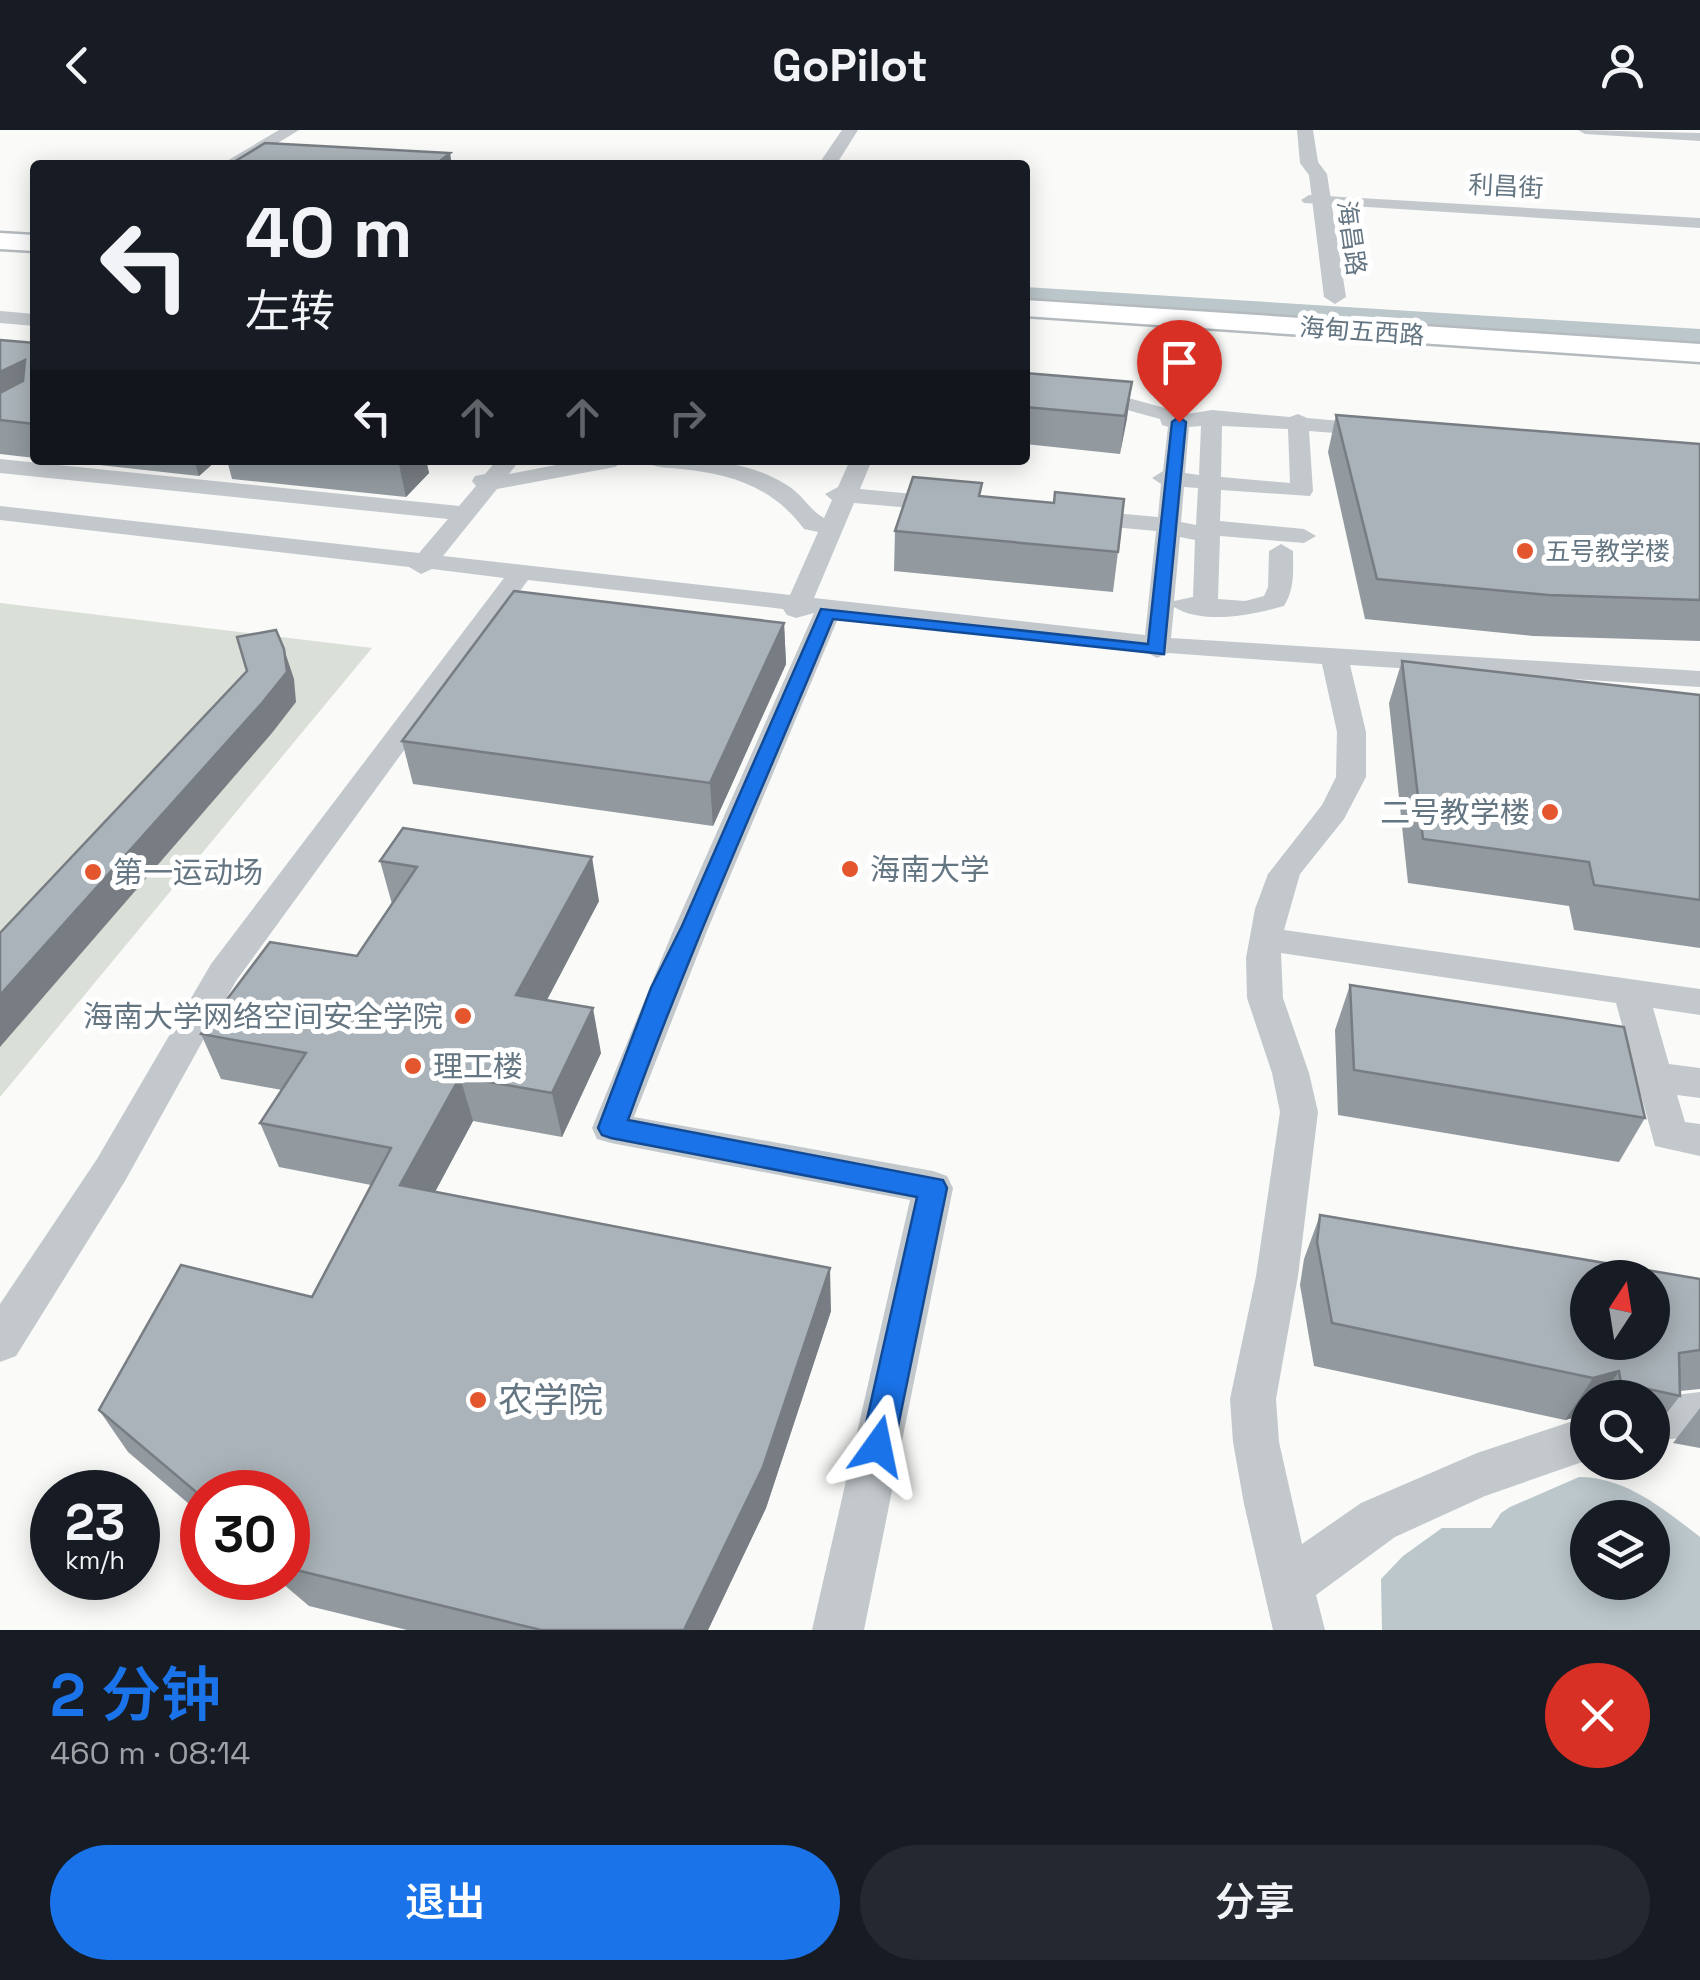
<!DOCTYPE html>
<html lang="zh">
<head>
<meta charset="utf-8">
<style>
  :root { --surface:#171b24; --page:#242831; --text:#f1f3f6; --muted:#9ea1a6; --accent:#1a73e8 }
  body { margin:0; font-family:"Space Grotesk","Noto Sans SC",sans-serif; background:var(--page); color:var(--text); height:100vh; display:flex; flex-direction:column; font-size:38px; white-space:nowrap }
  * { box-sizing:border-box; margin:0 }
  p { font-size:32px; color:var(--muted) }
  .icon { flex:none; width:55px; height:55px; fill:none; stroke:currentColor; stroke-width:2; stroke-linecap:round; stroke-linejoin:round }
  .map { position:relative; height:1500px; overflow:hidden }
  .details { display:flex; flex-direction:column; background:var(--surface); flex:1 }
  .details>* { flex:none }
  .hud { position:absolute; left:30px; top:30px; width:1000px; height:305px; border-radius:10px; box-shadow:0 5px 25px #0003; background:#171b24; color:var(--text); overflow:hidden }
  .needle { width:65px; rotate:12deg }
  .fabs { position:absolute; left:1570px; top:1130px; display:grid; gap:20px }
  .fabs a { display:grid; place-items:center; width:100px; height:100px; border-radius:50%; background:var(--surface); box-shadow:0 5px 25px #0003; font-size:50px }
  .speed { position:absolute; left:30px; top:1340px; display:flex; gap:20px; font-size:50px; font-weight:700; text-align:center }
  .speed>* { display:grid; place-content:center; width:130px; height:130px; border-radius:50%; background:var(--surface); box-shadow:0 5px 25px #0003; line-height:1 }
  .speed small { font-size:25px; font-weight:400 }
  .speed .limit { border:15px solid #d22; background:#fff; color:#111 }
  .pin { position:absolute; display:grid; place-items:center; width:85px; height:85px; color:#fff; margin:-102px -42px; border-radius:50% 50% 50% 0; rotate:-45deg; box-shadow:0 0 10px #0007 }
  .pin .icon { rotate:45deg }
  .me { position:absolute; width:110px; margin:-55px; rotate:12deg; stroke-linejoin:round; filter:drop-shadow(0 0 8px #0008) }
  .turn { display:flex; align-items:center; gap:35px; height:210px; padding:0 50px; font-size:45px }
  .turn .icon { width:130px; height:130px; stroke-width:2.5 }
  .turn b { display:block; font-size:70px; line-height:85px }
  .lanes { display:flex; align-items:center; height:95px; padding:0 50px; background:#0003; justify-content:center; gap:50px; direction:ltr }
  .lanes .off { opacity:.35 }
  .round { display:grid; place-items:center; flex:none; width:105px; height:105px; border-radius:52px; background:var(--page) }
  .summary { display:flex; align-items:center; justify-content:space-between; height:170px; padding:0 50px }
  h1 { font-size:60px; font-weight:600; line-height:75px; color:var(--accent) }
  .primary-button { display:flex; gap:20px; margin-top:auto; padding:20px 50px }
  .primary-button a { flex:1; height:115px; border-radius:60px; background:var(--accent); color:#fff; font-size:40px; font-weight:600; line-height:115px; text-align:center }
  .primary-button a+a { background:var(--page); color:var(--text) }
  header { display:flex; justify-content:space-between; align-items:center; height:130px; padding:0 50px; background:var(--surface); font-size:45px; font-weight:600 }
  .map>svg:first-child { display:block }
  .green { fill:#dadfd7 }
  .water { fill:#bbc7cb; fill-rule:evenodd }
  .lines { fill:none; stroke-linecap:round; stroke-linejoin:round }
  .primary-casing { stroke:#b5babe; stroke-width:5 }
  .minor { fill:#c3c8cc; fill-rule:evenodd }
  .tertiary { fill:#c3c8cc; fill-rule:evenodd }
  .primary { fill:#fff; fill-rule:evenodd }
  .wall { fill:#929a9f }
  .shaded-wall { fill:#777d82 }
  .building { fill:#aab3b9; stroke:#777d82; stroke-width:2.5; fill-rule:evenodd }
  .route { fill:#1a73e8; stroke:#114b97; stroke-width:2.5 }
  .poi-dot { fill:#e4572e; stroke:#fff; stroke-width:4 }
  .labels { text-anchor:middle; dominant-baseline:central; stroke-width:10; stroke-linejoin:round; paint-order:stroke }
  .far-street-label { font-size:25px; fill:#657683; stroke:#fff }
  .far-poi-label { font-size:25px; fill:#657683; stroke:#fff; text-anchor:start }
  .poi-label { font-size:30px; fill:#657683; stroke:#fff; text-anchor:start }
  .near-poi-label { font-size:35px; fill:#657683; stroke:#fff; text-anchor:start }
</style>
</head>
<body>
<header><svg class="icon" aria-label="back" viewBox="0 0 24 24"><path d="M15 5l-7 7 7 7"/></svg>GoPilot<svg class="icon" aria-label="person" viewBox="0 0 24 24"><circle cx="12" cy="8" r="4"/><path d="M4 21q1-7 8-7t8 7"/></svg></header>
<div class="map">
<svg width="1700" height="1500" viewBox="0 0 1700 1500">
  <rect width="100%" height="100%" fill="#fafaf8"/>
  <path class="green" d="M0,473L372,518L0,967Z"/>
  <g class="water">
    <path d="M1025,157L1700,199V215L1025,171Z"/>
    <path d="M1579,1347C1626,1347 1665,1380 1700,1407V1500H1382L1381,1449L1403,1426L1442,1398H1491L1501,1383L1510,1377ZM1588,1388H1652V1452H1588Z"/>
  </g>
  <g class="lines">
    <g class="primary-casing">
      <g id="primary">
        <path d="M0,103L35,105V121L0,119Z"/>
        <path d="M1025,170L1700,214V232L1025,186Z"/>
      </g>
    </g>
    <g class="minor">
      <path d="M1578,0L1700,3V11L1585,4Z"/>
      <path d="M1309,65L1700,88V98L1304,73L1301,70Z"/>
      <path d="M0,181L35,184V196L0,193Z"/>
      <path d="M1025,256L1121,266L1187,284L1212,280L1290,287L1298,284L1307,288L1374,294L1385,300L1374,306L1309,301L1313,361L1310,366L1221,360L1220,391L1304,399L1316,406L1304,413L1220,406L1218,469L1245,471L1264,466L1268,457L1269,421L1281,414L1293,421C1293,442 1295,458 1284,476C1252,485 1203,495 1174,477L1171,508L1700,541V557L1350,535L1366,602V647L1344,689L1300,744L1284,800L1700,859V885L1653,878L1669,934L1700,938V968L1677,965L1685,992L1700,994V1026L1655,1016L1616,873L1281,823L1283,868L1309,943L1318,982L1298,1146L1276,1269L1279,1312L1302,1414L1361,1373L1477,1323L1588,1286V1330L1485,1366L1395,1407L1316,1465L1325,1500H1273L1244,1374L1233,1312L1230,1269L1256,1146L1280,982L1272,943L1247,868L1246,828L1255,779L1268,744L1322,675L1336,647L1337,602L1322,534L1168,523L1157,528L1144,521L839,486L707,801L634,987L933,1041L947,1046L953,1058L864,1500H812L910,1070L611,1013L597,1009L592,998L673,801L814,483L796,488L787,485L783,479L528,450L236,851L125,1051L16,1226L0,1232V1174L97,1029L211,834L504,448L432,439L421,444L409,437L0,390V376L419,423L448,389L0,343V329L459,376L476,356L472,351L475,346L485,344L497,330H520L509,344L582,330H626L615,337L497,359L443,426L790,465L818,402L804,399C773,357 731,344 681,339C668,337 654,339 644,330C694,330 746,327 790,357C803,366 812,382 824,388L832,370L825,364L838,357L850,330H872L860,359L946,367L958,374L946,381L854,373L814,468L1145,505L1156,401L1080,394L1068,387L1080,380L1158,387L1161,354L1152,348L1163,341L1168,297L1162,295L1160,289L1120,278L1025,268ZM1201,296L1199,345L1185,343L1189,297ZM1222,296L1288,299L1290,353L1221,347ZM1184,357L1198,358L1196,395L1181,392ZM1180,407L1195,410L1193,467L1174,471Z"/>
      <path d="M1700,1262V1306L1652,1311L1651,1268Z"/>
    </g>
    <g class="tertiary">
      <path d="M279,0H299L242,35H220Z"/>
      <path d="M842,0H858L836,35H818Z"/>
      <path d="M1297,0H1313L1318,32L1327,44L1346,167L1335,174L1324,167L1309,45L1300,33Z"/>
    </g>
    <use href="#primary" class="primary"/>
  </g>
  <g class="wall">
    <path d="M0,210L35,213V328L0,324Z"/>
    <path d="M1025,243L1132,252L1120,324L1025,314Z"/>
    <path d="M1336,285L1700,314V511L1533,506L1365,489L1328,322Z"/>
    <path d="M54,330H217L199,346Z"/>
    <path d="M227,330H426L429,343L406,367L232,349Z"/>
    <path d="M981,366L1054,373L1118,422L1113,462L894,441L895,401Z"/>
    <path d="M784,493L786,534L713,696L413,654L402,611Z"/>
    <path d="M1402,531L1700,565V818L1574,800L1569,776L1408,753L1389,573Z"/>
    <path d="M403,698L599,771L546,870L601,923L562,1007L473,991L435,1062L831,1181L766,1378L708,1500H407L309,1476L276,1448H288V1362H202V1385L128,1322L99,1280L312,1167L371,1055L279,1037L260,993L282,960L221,949L201,904L357,826L392,774L380,731Z"/>
    <path d="M1350,855L1645,988L1619,1032L1338,985L1335,900Z"/>
    <path d="M1320,1085L1700,1149V1259L1680,1261V1266L1652,1302V1268H1588V1284L1565,1290L1314,1236L1300,1155L1304,1129Z"/>
    <path d="M1700,1278V1318L1673,1313Z"/>
  </g>
  <g class="shaded-wall">
    <path d="M450,23L452,35H435Z"/>
    <path d="M25,230L35,257L0,283V242Z"/>
    <path d="M1132,252L1127,289L1120,324L1125,286Z"/>
    <path d="M194,330H217L199,346Z"/>
    <path d="M398,330H426L429,343L406,367Z"/>
    <path d="M784,493L786,534L713,696L710,653Z"/>
    <path d="M284,519L294,549L296,572L272,603L0,917V865Z"/>
    <path d="M592,727L599,771L526,910L516,865Z"/>
    <path d="M593,878L601,923L562,1007L552,963Z"/>
    <path d="M460,947L473,991L415,1099L400,1055Z"/>
    <path d="M830,1138L831,1181L766,1378L708,1500H684Z"/>
    <path d="M1619,1241L1601,1268H1588V1284L1565,1290L1593,1248Z"/>
  </g>
  <g class="building">
    <path d="M265,13L450,23L435,35H229Z"/>
    <path d="M0,210L35,213V294L0,290V263L23,251L25,230L0,242Z"/>
    <path d="M1025,243L1132,252L1125,286L1025,277Z"/>
    <path d="M1336,285L1700,314V470L1548,465L1377,449Z"/>
    <path d="M913,347L982,353L979,366L1054,373L1055,362L1124,369L1118,422L895,401Z"/>
    <path d="M514,461L784,493L710,653L402,611Z"/>
    <path d="M276,500L284,519L287,542L262,573L0,865V803L247,541L237,507Z"/>
    <path d="M1402,531L1700,565V770L1594,755L1589,732L1423,709Z"/>
    <path d="M403,698L592,727L516,865L593,878L552,963L460,947L400,1055L830,1138L763,1337L684,1500H541L288,1438V1362H202V1367L99,1280L181,1135L312,1167L391,1018L260,993L306,923L201,904L270,812L357,826L417,737L380,731Z"/>
    <path d="M1350,855L1624,897L1645,988L1354,940Z"/>
    <path d="M1320,1085L1700,1149V1220L1679,1223L1680,1266L1621,1253L1619,1241L1593,1248L1332,1193L1317,1112ZM1588,1148H1652V1212H1588Z"/>
  </g>
  <path class="route" d="M1179,287L1186,292L1164,524L833,489C764,656 689,820 628,990L943,1050L947,1058L894,1316L889,1327L878,1332L866,1327L861,1316L917,1067L611,1008L602,1005L598,998L651,858L682,796L821,479L1148,514L1172,292Z"/>
  <g class="poi-dot">
    <circle cx="1525" cy="421" r="10"/>
    <circle cx="1550" cy="682" r="10"/>
    <circle cx="850" cy="739" r="10"/>
    <circle cx="93" cy="742" r="10"/>
    <circle cx="463" cy="886" r="10"/>
    <circle cx="413" cy="936" r="10"/>
    <circle cx="478" cy="1270" r="10"/>
  </g>
  <g class="labels">
    <g class="far-street-label">
      <text transform="translate(1506 56) rotate(3)">利昌街</text>
      <text transform="translate(1352 108) rotate(82)">海昌路</text>
      <text transform="translate(1362 201) rotate(4)">海甸五西路</text>
    </g>
    <g class="far-poi-label">
      <text x="1545" y="421">五号教学楼</text>
    </g>
    <g class="poi-label">
      <text x="1530" y="682" text-anchor="end">二号教学楼</text>
      <text x="870" y="739">海南大学</text>
      <text x="113" y="742">第一运动场</text>
      <text x="443" y="886" text-anchor="end">海南大学网络空间安全学院</text>
      <text x="433" y="936">理工楼</text>
    </g>
    <g class="near-poi-label">
      <text x="498" y="1270">农学院</text>
    </g>
  </g>
</svg>
<div class="fabs">
<a><svg class="needle" viewBox="-14 -14 28 28"><path d="M0-13l5 13h-10z" fill="#e53935"/><path d="M0 13l5-13h-10z" fill="#9ea1a6"/></svg></a>
<a><svg class="icon" aria-label="search" viewBox="0 0 24 24"><circle cx="10" cy="10" r="6"/><path d="M15 15l6 6"/></svg></a>
<a><svg class="icon" aria-label="layers" viewBox="0 0 24 24"><path d="M12 4l9 5-9 5-9-5zM3 14l9 5 9-5"/></svg></a>
</div>
<div class="speed"><div>23<small>km/h</small></div><div class="limit">30</div></div>
<div class="pin" style="left:1179px;top:292px;background:#d93025"><svg class="icon" aria-label="arrive" viewBox="0 0 24 24"><path d="M6 21V4h12l-3 4 3 4H6"/></svg></div>
<svg class="me" style="left:878px;top:1316px" viewBox="-20 -20 40 40"><path d="M0-17L14 15 0 8-14 15z" fill="#1a73e8" stroke="#fff" stroke-width="4"/></svg>
<div class="hud">
<div class="turn"><svg class="icon" aria-label="left" viewBox="0 0 24 24"><path d="M17 20v-9H6M10 6l-5 5 5 5"/></svg><div><b>40 m</b>左转</div></div>
<div class="lanes"><svg class="icon" aria-label="left" viewBox="0 0 24 24"><path d="M17 20v-9H6M10 6l-5 5 5 5"/></svg><svg class="icon off" aria-label="ahead" viewBox="0 0 24 24"><path d="M12 20V5M6 11l6-6 6 6"/></svg><svg class="icon off" aria-label="ahead" viewBox="0 0 24 24"><path d="M12 20V5M6 11l6-6 6 6"/></svg><svg class="icon off" aria-label="right" viewBox="0 0 24 24"><path d="M7 20v-9h11M14 6l5 5-5 5"/></svg></div>
</div>
</div>
<section class="details">
<div class="summary"><div><h1>2 分钟</h1><p>460 m · 08:14</p></div><a class="round" style="background:#d93025;color:#fff"><svg class="icon" aria-label="close" viewBox="0 0 24 24"><path d="M6 6l12 12M18 6L6 18"/></svg></a></div>
<div class="primary-button"><a>退出</a><a>分享</a></div>
</section>
</body>
</html>
